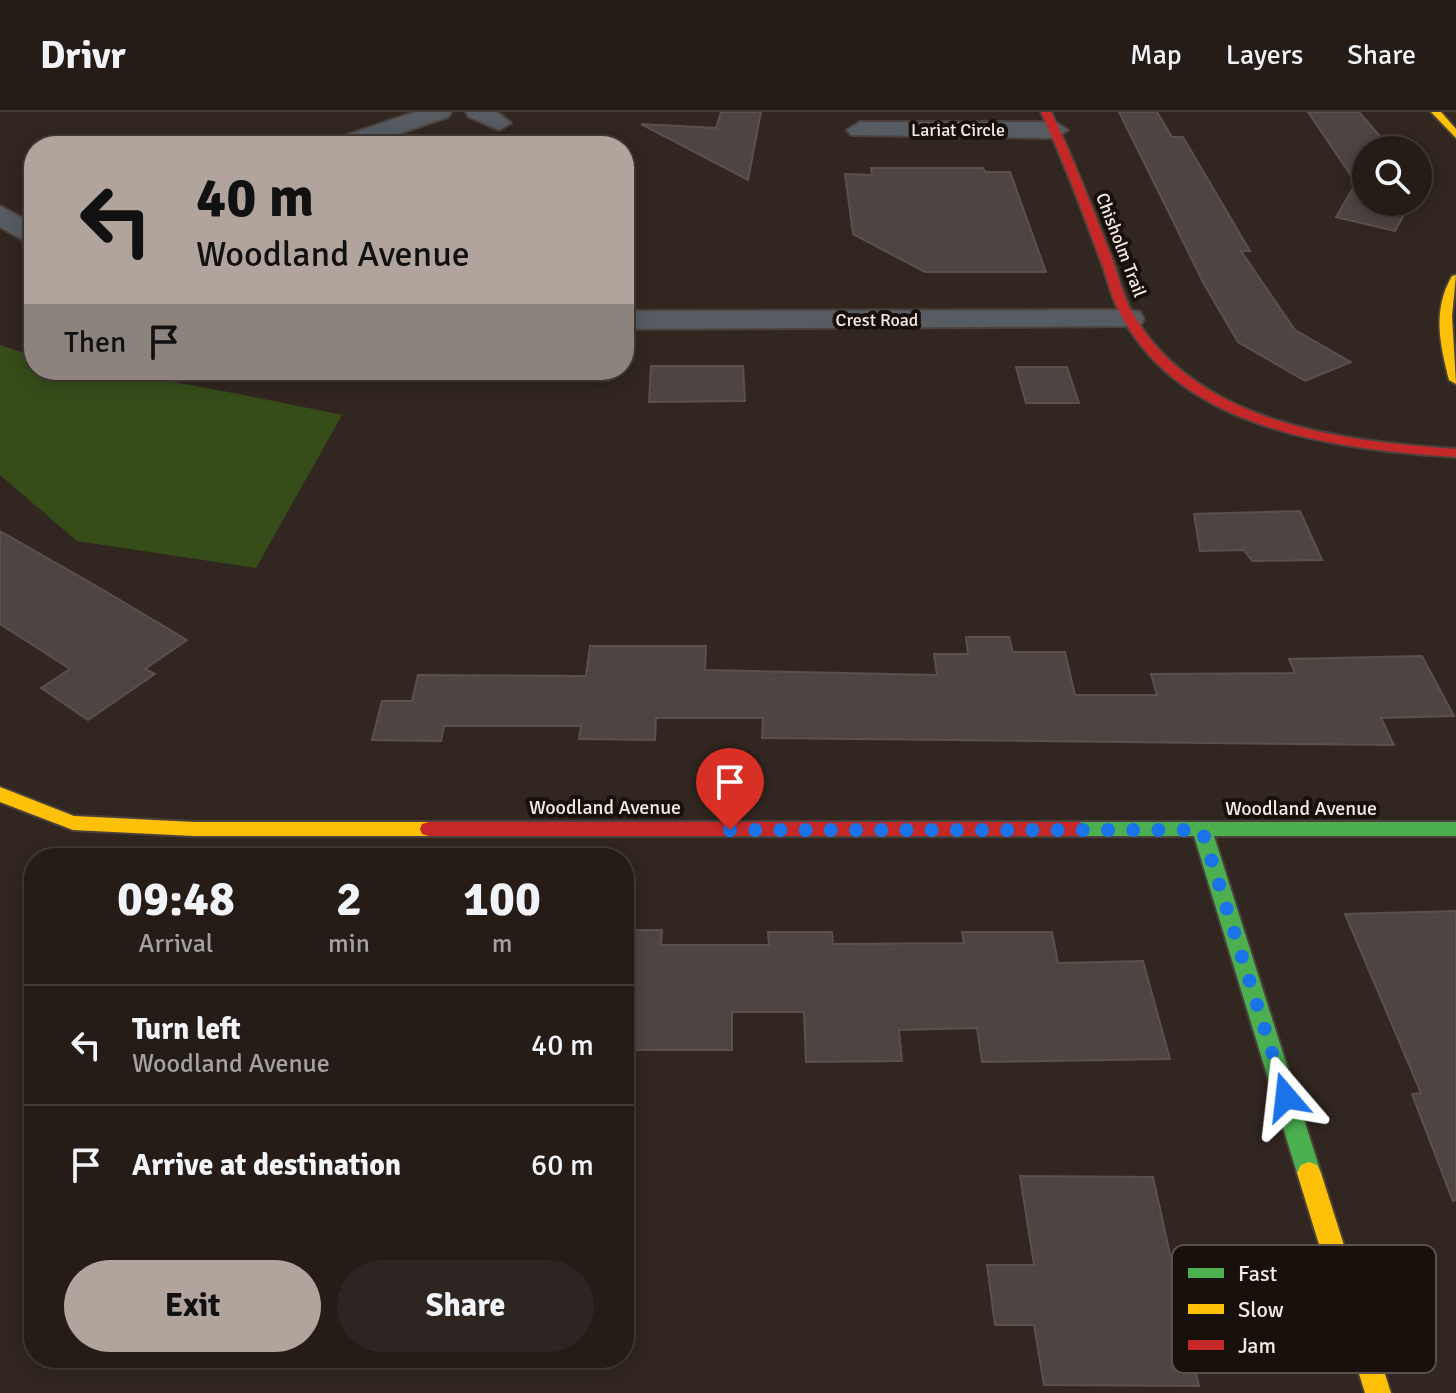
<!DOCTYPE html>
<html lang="en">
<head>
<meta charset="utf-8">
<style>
  :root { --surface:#251c18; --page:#2d2521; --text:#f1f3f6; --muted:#a3a1a2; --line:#423a37; --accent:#b0a49d }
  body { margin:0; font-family:Signika,sans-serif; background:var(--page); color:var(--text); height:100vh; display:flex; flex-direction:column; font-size:30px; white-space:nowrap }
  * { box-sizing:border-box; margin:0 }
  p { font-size:26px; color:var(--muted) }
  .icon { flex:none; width:44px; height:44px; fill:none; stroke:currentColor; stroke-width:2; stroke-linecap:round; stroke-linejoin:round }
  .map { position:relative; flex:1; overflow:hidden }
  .sheet { position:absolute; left:24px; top:736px; width:610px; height:520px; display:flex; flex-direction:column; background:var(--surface); border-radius:32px; box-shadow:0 4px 20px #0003,0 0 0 2px var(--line) }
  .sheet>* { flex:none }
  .hud { position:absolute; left:24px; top:24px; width:610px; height:244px; border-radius:32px; box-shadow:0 4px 20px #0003,0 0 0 2px var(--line); background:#b0a49d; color:#111; overflow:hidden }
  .controls { position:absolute; left:1352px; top:24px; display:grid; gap:16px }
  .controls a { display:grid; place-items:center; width:80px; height:80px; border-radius:50%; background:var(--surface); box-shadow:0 4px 20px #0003,0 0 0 2px var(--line); font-size:40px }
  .pin { position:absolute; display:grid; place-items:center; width:68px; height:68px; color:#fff; margin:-82px -34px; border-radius:50% 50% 50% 0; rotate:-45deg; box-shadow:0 0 8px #0007 }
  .pin .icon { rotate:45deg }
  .me { position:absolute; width:88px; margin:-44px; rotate:343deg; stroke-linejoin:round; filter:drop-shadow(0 0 6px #0008) }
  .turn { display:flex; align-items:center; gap:28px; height:168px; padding:0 40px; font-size:36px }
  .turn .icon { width:104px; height:104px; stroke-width:2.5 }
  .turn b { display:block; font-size:56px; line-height:68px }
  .then { display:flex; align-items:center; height:76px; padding:0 40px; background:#0003; gap:16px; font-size:30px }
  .eta { display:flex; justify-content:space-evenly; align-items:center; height:136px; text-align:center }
  .eta b { font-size:48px; font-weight:700; line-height:56px }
  .button { display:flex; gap:16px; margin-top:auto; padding:16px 40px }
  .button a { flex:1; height:92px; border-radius:48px; background:var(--accent); color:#111; font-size:32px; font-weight:700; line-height:92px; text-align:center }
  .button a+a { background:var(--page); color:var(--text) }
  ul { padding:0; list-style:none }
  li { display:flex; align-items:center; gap:24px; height:120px; padding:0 40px; border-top:2px solid var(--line) }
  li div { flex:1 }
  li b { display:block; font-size:30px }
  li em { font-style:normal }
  header { display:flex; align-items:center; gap:48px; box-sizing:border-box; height:112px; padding:0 40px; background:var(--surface); border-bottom:2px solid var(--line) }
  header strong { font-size:38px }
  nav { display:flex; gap:44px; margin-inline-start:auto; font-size:28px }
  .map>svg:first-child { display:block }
  .green { fill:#364d1a }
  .building { fill:#4e4441; stroke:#5b504d; stroke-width:2 }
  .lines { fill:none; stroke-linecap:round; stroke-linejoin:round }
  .street-casing { stroke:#4b423d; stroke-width:4 }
  .fast-casing { stroke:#4b423d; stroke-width:4 }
  .slow-casing { stroke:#4b423d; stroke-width:4 }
  .jam-casing { stroke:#4b423d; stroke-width:4 }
  .street { fill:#565c61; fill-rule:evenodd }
  .fast { fill:#4caf50; fill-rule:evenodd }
  .slow { fill:#ffc107; fill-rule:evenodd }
  .jam { fill:#c62828; fill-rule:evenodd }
  .route { stroke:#1a73e8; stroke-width:14; stroke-dasharray:0 25.2 }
  .labels { text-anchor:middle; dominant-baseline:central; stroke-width:8; stroke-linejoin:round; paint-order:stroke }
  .far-street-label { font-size:18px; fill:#f5e8e1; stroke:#18100b }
  .street-label { font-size:20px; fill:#f5e8e1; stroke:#18100b }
  .key { fill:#18100b; stroke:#5a514b; stroke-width:2 }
  .key-label { font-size:22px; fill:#f5e8e1 }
</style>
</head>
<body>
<header>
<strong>Drivr</strong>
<nav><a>Map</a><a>Layers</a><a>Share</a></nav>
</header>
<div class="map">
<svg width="1456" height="1281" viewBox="0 0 1456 1281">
  <rect width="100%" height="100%" fill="#312620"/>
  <path class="green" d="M0,233L34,244V258C137,258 242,283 342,303L256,456L77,429L0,363Z"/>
  <g class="building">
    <path d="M721,0H761L748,68L641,12L716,16Z"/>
    <path d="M1119,0H1157L1172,25H1183L1250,139H1241L1295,218L1351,250L1305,269L1238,230L1204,172Z"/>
    <path d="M1308,0H1359L1392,38H1366V90H1411L1395,119L1336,105L1356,71Z"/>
    <path d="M871,56H983L985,60H1010L1046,160H925L853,122L845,62L872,63Z"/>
    <path d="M651,254H743L745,289L649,290Z"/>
    <path d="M1016,255H1067L1079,291H1026Z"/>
    <path d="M1300,399L1322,448L1252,449L1244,438L1200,439L1194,402Z"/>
    <path d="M0,419L105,479L187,528L145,557L155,562L88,608L41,576L70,557L0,512Z"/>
    <path d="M966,525H1009L1013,540H1065L1075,583H1157L1151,562L1295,561L1289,547L1422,544L1454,604L1381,606L1394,633L762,626L763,606H656L655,628L579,627L581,614H444L441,629L372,628L382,589H412L418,563L586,564L590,534H706L705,558L937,563L934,542H968Z"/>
    <path d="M1456,799V1088L1453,1089L1412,982L1421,981L1345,802Z"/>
    <path d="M624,818H662L661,833H769L768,820H832L833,832L964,831L962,820H1052L1058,851L1143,849L1170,947L982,950L977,916L899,918L902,949L806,950L804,900H732V938H624Z"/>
    <path d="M1020,1064L1153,1065L1199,1274L1044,1273L1034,1213H995L987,1153H1034Z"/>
  </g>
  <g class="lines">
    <g class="street-casing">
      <g id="street">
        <path d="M415,0H451L448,5L363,34H325L329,29Z"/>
        <path d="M466,0H497L511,11L499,18L469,5Z"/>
        <path d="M860,10H1055L1068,18L1055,26L851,23L847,18Z"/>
        <path d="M0,94L34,112V134L0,115Z"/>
        <path d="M1129,198L1140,200L1144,207L1140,214L624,217V199Z"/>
      </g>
    </g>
    <g class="fast-casing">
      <path id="fast" d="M1078,710H1456V724H1214L1321,1061L1317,1069L1309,1072L1301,1069L1297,1061L1194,724H1078L1071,722L1069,717L1071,712Z"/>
    </g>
    <g class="slow-casing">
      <g id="slow">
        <path d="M1431,0H1441L1456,17V26Z"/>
        <path d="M1456,163L1452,204L1456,272L1449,268C1440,232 1432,198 1452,164Z"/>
        <path d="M0,675L74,704L194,710H429L436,712L438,717L436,722L429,724H194L73,718L0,690Z"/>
        <path d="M1309,1050L1317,1053L1321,1061L1391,1281H1365L1297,1061L1301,1053Z"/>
      </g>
    </g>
    <g class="jam-casing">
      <g id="jam">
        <path d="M1041,0H1051L1060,19C1079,61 1096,105 1113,149C1119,166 1123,184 1132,200C1195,312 1341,329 1456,337V345C1337,337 1179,319 1119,199C1110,183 1107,164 1100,147C1082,98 1063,48 1041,0Z"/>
        <path d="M429,710H1078L1085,712L1087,717L1085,722L1078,724H429L422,722L420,717L422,712Z"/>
      </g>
    </g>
    <use href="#street" class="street"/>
    <use href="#fast" class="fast"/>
    <use href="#slow" class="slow"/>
    <use href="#jam" class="jam"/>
  </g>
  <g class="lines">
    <path class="route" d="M730,718H1202L1286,985"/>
  </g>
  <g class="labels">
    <g class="far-street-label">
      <text x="958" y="18">Lariat Circle</text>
      <text transform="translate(1121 133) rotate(69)">Chisholm Trail</text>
      <text x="877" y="208">Crest Road</text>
    </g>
    <g class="street-label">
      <text x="605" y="695">Woodland Avenue</text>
      <text x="1301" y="696">Woodland Avenue</text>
    </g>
  </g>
  <rect x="1172" y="1133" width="264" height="128" rx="12" class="key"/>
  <rect x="1188" y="1156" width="36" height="10" fill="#4caf50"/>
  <rect x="1188" y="1192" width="36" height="10" fill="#ffc107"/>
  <rect x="1188" y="1228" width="36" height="10" fill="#c62828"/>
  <g class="key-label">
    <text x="1238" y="1169">Fast</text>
    <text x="1238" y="1205">Slow</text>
    <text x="1238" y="1241">Jam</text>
  </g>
</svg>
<div class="controls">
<a><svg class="icon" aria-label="search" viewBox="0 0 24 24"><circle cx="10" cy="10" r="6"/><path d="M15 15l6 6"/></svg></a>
</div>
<div class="pin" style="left:730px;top:718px;background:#d93025"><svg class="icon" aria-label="arrive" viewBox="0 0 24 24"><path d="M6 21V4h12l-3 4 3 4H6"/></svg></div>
<svg class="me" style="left:1286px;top:985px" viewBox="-20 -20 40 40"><path d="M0-17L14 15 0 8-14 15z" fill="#1a73e8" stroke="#fff" stroke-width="4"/></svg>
<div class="hud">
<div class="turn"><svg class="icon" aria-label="left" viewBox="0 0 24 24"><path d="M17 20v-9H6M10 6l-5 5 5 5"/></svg><div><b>40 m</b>Woodland Avenue</div></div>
<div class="then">Then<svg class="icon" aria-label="arrive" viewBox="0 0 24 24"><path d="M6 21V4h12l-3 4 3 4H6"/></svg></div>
</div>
<section class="sheet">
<div class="eta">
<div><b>09:48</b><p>Arrival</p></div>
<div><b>2</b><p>min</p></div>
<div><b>100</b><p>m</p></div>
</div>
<ul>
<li><svg class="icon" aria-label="left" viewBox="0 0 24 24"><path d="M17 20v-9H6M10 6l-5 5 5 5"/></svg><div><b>Turn left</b><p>Woodland Avenue</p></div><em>40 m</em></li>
<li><svg class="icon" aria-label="arrive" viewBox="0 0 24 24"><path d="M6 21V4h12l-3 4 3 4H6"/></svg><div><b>Arrive at destination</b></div><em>60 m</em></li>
</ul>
<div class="button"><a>Exit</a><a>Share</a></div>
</section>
</div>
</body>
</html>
